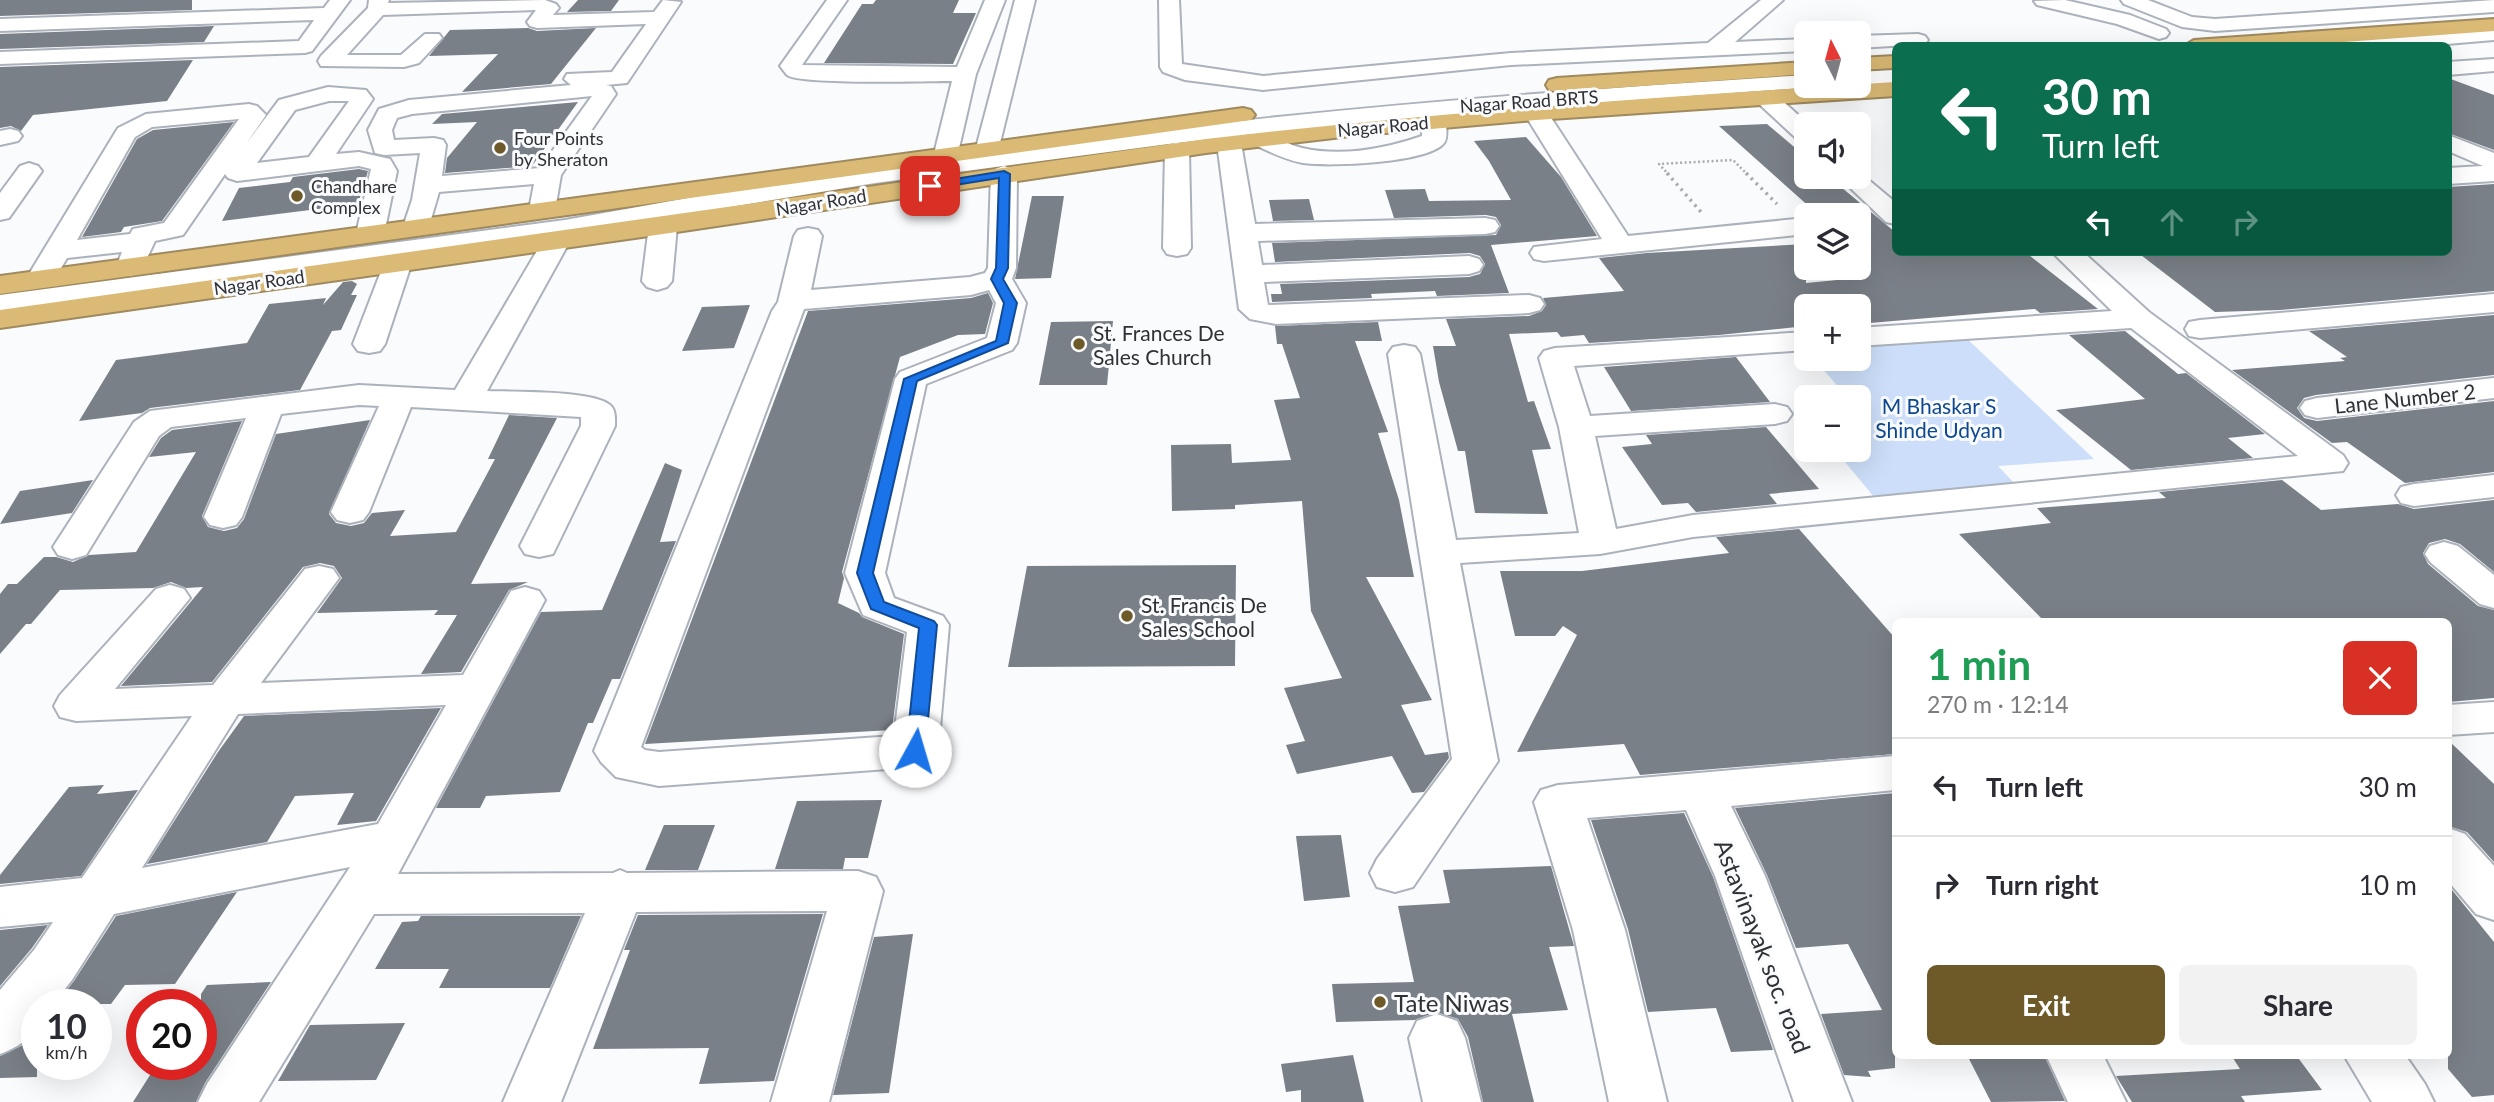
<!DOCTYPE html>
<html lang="en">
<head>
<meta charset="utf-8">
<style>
  :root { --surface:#fff; --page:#f2f2f3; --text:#2b2b33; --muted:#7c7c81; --line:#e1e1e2; --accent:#6e5928 }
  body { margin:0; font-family:Lato,sans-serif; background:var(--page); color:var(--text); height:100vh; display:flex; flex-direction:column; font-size:26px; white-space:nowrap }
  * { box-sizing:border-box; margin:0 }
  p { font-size:23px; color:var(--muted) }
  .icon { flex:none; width:38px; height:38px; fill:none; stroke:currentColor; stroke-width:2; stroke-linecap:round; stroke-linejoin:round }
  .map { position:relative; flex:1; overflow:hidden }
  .sheet { position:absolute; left:1892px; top:618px; width:560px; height:441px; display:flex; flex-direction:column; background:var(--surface); border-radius:10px; box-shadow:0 7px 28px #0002 }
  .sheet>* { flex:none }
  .guide { position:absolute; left:1892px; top:42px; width:560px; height:214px; border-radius:10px; box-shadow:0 7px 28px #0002; background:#0b6e4f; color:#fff; overflow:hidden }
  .needle { width:46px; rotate:354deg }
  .tools { position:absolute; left:1794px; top:21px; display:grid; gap:14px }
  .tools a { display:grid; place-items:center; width:77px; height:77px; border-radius:10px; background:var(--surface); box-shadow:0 7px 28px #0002; font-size:35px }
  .speed { position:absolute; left:21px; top:989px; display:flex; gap:14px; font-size:35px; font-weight:700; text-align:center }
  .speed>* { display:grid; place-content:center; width:91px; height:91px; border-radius:50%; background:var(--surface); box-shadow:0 7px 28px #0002; line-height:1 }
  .speed small { font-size:18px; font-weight:400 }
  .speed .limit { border:10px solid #d22; background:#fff; color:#111 }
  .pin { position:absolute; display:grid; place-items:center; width:60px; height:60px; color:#fff; margin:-30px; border-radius:14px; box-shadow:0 4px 10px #0006 }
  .me { position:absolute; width:77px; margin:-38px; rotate:6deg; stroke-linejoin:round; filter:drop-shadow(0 0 5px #0008) }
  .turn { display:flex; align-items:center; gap:24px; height:147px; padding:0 35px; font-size:32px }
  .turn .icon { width:91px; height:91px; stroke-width:2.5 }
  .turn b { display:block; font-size:49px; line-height:60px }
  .lanes { display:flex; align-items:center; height:66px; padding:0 35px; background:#0003; justify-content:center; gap:35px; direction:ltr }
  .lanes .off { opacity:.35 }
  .round { display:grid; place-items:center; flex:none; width:74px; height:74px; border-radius:10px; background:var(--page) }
  .summary { display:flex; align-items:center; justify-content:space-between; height:119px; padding:0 35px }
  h1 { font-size:42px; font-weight:700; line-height:52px; color:#1e9e55 }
  .action { display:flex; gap:14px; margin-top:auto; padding:14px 35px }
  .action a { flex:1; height:80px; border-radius:10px; background:var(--accent); color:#fff; font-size:28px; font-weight:700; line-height:80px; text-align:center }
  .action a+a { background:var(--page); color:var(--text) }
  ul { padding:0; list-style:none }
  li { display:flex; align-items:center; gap:21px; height:98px; padding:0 35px; border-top:2px solid var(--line) }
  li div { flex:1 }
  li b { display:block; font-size:26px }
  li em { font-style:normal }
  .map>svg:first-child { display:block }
  .green { fill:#ccdef9 }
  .building { fill:#7a8087 }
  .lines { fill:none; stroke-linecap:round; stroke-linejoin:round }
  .minor-casing { stroke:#acb2bb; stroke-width:4 }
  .highway-casing { stroke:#9f8a5f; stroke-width:4 }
  .path-far1 { stroke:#a9abae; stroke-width:2.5; stroke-dasharray:2 2.5; stroke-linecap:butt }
  .path { stroke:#a9abae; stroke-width:3.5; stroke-dasharray:2.5 4.5; stroke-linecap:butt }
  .minor { fill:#fff; fill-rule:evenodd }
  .highway { fill:#dbba75; fill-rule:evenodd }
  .route { fill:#1a73e8; stroke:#114b97; stroke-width:2 }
  .poi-dot { fill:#6e5928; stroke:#fafbfd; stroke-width:2.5 }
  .labels { text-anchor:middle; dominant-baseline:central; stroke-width:6; stroke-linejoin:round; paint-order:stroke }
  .far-street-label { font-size:18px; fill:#2f3135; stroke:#fafbfd }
  .far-poi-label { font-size:18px; fill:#2f3135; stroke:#fafbfd; text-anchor:start }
  .poi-label { font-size:21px; fill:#2f3135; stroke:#fafbfd; text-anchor:start }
  .street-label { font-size:21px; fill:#2f3135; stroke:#fafbfd }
  .park-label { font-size:21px; fill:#0c4791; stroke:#fafbfd }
  .near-street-label { font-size:24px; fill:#2f3135; stroke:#fafbfd }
  .near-poi-label { font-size:24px; fill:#2f3135; stroke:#fafbfd; text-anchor:start }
</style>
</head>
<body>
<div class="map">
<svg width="2494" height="1102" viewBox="0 0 2494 1102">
  <rect width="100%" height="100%" fill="#fafbfd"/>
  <path class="green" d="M1962,334L2094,459L1998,466L2018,487L1874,497L1835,450H1858L1859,416L1863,415L1859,411L1858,397H1847L1814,359H1858L1859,340Z"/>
  <g class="building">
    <path d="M0,0H192V10L0,16Z"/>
    <path d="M578,0H619L611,11L567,12Z"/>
    <path d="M876,0H959L953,13H976L953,64L824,63L862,4H873Z"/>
    <path d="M214,26L204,42L0,49V34Z"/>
    <path d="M528,28L537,31L596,28L551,84L462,92L498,54L429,56L450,30Z"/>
    <path d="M193,60L167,101L33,115L21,131L11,126L0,128V67Z"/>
    <path d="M2448,78L2494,95V150L2448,133Z"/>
    <path d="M578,102L532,166L445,173L447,158L477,122L432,124L442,114Z"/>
    <path d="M234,122L162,221L124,227L121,232L82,237L137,139L153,130Z"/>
    <path d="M1767,124L1806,157V177H1829L1895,232V252H2025L2098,309L2040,313L2035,309L1858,324V306H1806V326L1719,335L1589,343L1584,335L1561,337L1557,332L1509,334L1528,402L1534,401L1551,449L1532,450L1548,514L1475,513L1465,451H1458L1439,382L1433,346H1456L1446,319L1529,316L1542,311L1546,305L1543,298L1624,291L1599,258L1647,253L1806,244V283L1858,278V207L1813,210L1719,126Z"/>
    <path d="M1526,137L1561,177L1597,236L1491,245L1509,293L1437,296L1435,291L1371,294L1372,298L1272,302L1271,294H1282L1280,284L1469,277L1480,274L1485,264L1480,256L1470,253L1275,262L1272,243L1496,235L1501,225L1496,217L1486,215L1394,218L1385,190L1425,189L1429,201L1511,200L1489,161L1474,141Z"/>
    <path d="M359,169L368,171L358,204L222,221L239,188L290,182L293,177Z"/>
    <path d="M2494,184V291L2280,310L2215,312L2137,252H2448V187Z"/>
    <path d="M1032,196H1064L1051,278L1015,279Z"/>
    <path d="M1309,199L1314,220L1273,221L1269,200Z"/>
    <path d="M352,281L357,284L351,295H357L341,330L332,331L300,390L150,408L142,413L79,421L116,360L247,343L269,304L326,298L323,305L343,282Z"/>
    <path d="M988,293L993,303L985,334L958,335L900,357L842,572L844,578L838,603L859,613L862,617L904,634L892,730L645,744L808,311L971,298Z"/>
    <path d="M750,305L734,348L682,351L702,307Z"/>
    <path d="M2494,315V375L2316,395L2304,398L2297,408L2304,418L2317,421L2494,401V472L2405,483L2347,442L2332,443L2232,370L2345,361L2340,358L2347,357L2309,331Z"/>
    <path d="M1113,321L1107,385H1039L1051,322Z"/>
    <path d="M1378,322L1382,341H1355L1388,432L1378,433L1399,500L1414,577H1366L1432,700L1401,705L1425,755L1448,752L1449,758L1424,792L1412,793L1392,756L1297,774L1286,745L1305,741L1284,688L1342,678L1311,611L1302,501L1235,505V509L1172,511L1171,445L1231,444L1232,463L1291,460L1274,400L1300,398L1282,344H1277L1275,326Z"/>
    <path d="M2125,331L2178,374L2186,373L2265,434L2228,438L2253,458L2131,470L2056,410L2145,399L2069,335Z"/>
    <path d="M1736,357L1770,402L1631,411L1604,367Z"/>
    <path d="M509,415L557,418L471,584L528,582L509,590L461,672L421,674L457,615H434L438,610L317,613L342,578L334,566L320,563L303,567L212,682L121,686L203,587L186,588L171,582L153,588L60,590L31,624H26L0,654V594L8,584H17L44,557H56L73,562L89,555L136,552L196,452L149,457L161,438L172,430L242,421L202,516L208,527L224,531L237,528L244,519L276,434L370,420L329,514L336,523L351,526L364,523L372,513L405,510L390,536L456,532L495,459H488Z"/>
    <path d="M1766,427L1819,489L1769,494L1777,504L1696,512L1688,503L1662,505L1622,447L1652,444L1646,435Z"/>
    <path d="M665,463L682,470L660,542L676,541L620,679H612L593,723H588L560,792L486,796L480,808H436L541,612L602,610Z"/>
    <path d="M93,480L72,513L0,524L20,491Z"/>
    <path d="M2282,480L2321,510L2398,504L2414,509L2494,500V572L2460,544L2445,539L2429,543L2423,553L2428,564L2478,606L2494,610V698L2448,702V621H2044L1959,534L2051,523L2037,508L2166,498L2159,492Z"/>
    <path d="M1799,529L1895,638V754L1640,775L1624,744L1517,752L1577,635L1563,626L1555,636H1515L1500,571H1582L1729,553L1716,537Z"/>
    <path d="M1236,565L1235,666L1008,667L1027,566Z"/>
    <path d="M441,708L376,821L337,825L354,793L295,796L267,842L147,864L218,752L244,716Z"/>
    <path d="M2448,740L2494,784V862L2467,832L2448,826Z"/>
    <path d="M104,785L97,794L138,790L81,876L0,884V875L69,787Z"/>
    <path d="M1895,793V1068L1868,1071L1871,1077L1844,1075L1821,1014L1882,1010L1848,944L1796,948L1767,875L1735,808Z"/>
    <path d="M882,800L868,858H845L843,869H775L797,801Z"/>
    <path d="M1684,813L1713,877L1773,1050L1731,1052L1716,1008L1648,1012L1628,929L1591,820Z"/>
    <path d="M664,825H715L698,870H645Z"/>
    <path d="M1341,835L1350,897L1304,901L1296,836Z"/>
    <path d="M1551,866L1574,946L1549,947L1568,1010L1512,1014L1534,1102H1483L1468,1037L1458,1019L1436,1012L1415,1020L1336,1022L1332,984L1414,982L1398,906L1450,903L1443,870Z"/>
    <path d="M2448,885L2494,942V1095L2472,1097L2448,1069Z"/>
    <path d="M237,892L175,984L125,985L111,1004H56L74,981L116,916Z"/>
    <path d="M823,914L774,1081L699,1084L709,1048L593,1049L630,950H624L638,915Z"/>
    <path d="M421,916H581L550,988H439L449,969H375L402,922L418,921Z"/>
    <path d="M48,925L32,948L0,986V930Z"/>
    <path d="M913,934L889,1093L833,1095L874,937Z"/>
    <path d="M271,982L205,1083L196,1102H133L157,1064H201V994L207,985Z"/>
    <path d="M405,1023L376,1080L278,1081L310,1025Z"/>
    <path d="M37,1026V1077L0,1078V1056L25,1044Z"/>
    <path d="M1353,1055L1364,1102H1301V1090L1286,1092L1281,1064Z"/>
    <path d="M1967,1055H2044L2065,1101L1991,1102Z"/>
    <path d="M2231,1055H2296L2322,1090L2241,1096L2245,1102H2132L2116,1076L2240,1069Z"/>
  </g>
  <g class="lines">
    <g class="minor-casing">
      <g id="minor">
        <path d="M330,0H350L312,51L305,53L0,64V52L299,41L314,20L0,31V19L324,8Z"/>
        <path d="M369,0H389L388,3L545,0L556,4L559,8L553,15L654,12L663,0L681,2L627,83L606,85L611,86L616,94L561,175L555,210L551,216L542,218L533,216L529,210L534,184L439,192L427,233L417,235L407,233L403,227L412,200L420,153L384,155L375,153L368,130L379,109L409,100L571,85L564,79L567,74L612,72L646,24L537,28L530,26L527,22L536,10L383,15L347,55H401L425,34H439L442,38L419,63L404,67L321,66L318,61L321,56L368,8ZM592,96L540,168L442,176L446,145L443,140L434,138L394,140L392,130L397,118L412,114Z"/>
        <path d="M827,0H847L802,65L957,67L985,0H1005L976,74L957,157L980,153L976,148L1015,0H1035L998,151C1266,113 1536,92 1806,75V86L1814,87L1540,107L1548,113L1628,236L1806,218V234L1544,261L1534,259L1530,253L1534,247L1602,239L1524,113L1528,108L1438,116L1446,122C1446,128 1448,138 1444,143C1429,163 1328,167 1303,163C1285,160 1269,151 1252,144L1249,139L1252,134L1232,137L1241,143L1255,224L1485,218L1495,220L1499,226L1495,232L1485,234L1258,241L1262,265L1469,256L1479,259L1483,265L1479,271L1469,274L1264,282L1268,305L1529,295L1540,298L1544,304L1540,310L1529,313L1276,324L1250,319L1239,309L1217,143L1220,138L1177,143L1186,145L1189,150L1191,248L1187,254L1177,256L1167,254L1163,248L1165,150L1168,145L1176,143L875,183L664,218L673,220L677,226L672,281L667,287L657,290L647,287L642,281L649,226L658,219L566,236L570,241L487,391C513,392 593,390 610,405C616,410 615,419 615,426L553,554L539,557L525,554L520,546L581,426V417L411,407L369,512L363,520L350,523L337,520L331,512L379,406L359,405L281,414L242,517L236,525L223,528L210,525L204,517L246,418L171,427L159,436L86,555L72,559L58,555L53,547L134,422L150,411L359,385L455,390L544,239L409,257L412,262L385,344L380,351L369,353L358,351L353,344L385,261L0,313V295L565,220L721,192L937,159L934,154L952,81C928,81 800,85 787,75C786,74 781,67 780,66ZM1426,117L1422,122V136C1385,149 1340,157 1302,148C1289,145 1278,137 1266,133Z"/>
        <path d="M1159,0H1179L1182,64L1263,76L1511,53L1708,43L1761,0H1783L1735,42L1806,39V51L1511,65L1263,90L1185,80L1163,72L1160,67Z"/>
        <path d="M2065,0L2130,15L2166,29L2169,33L2166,37L2159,39L2117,24L2037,5L2034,1Z"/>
        <path d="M2121,0H2148L2192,17L2215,19L2494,0V12L2215,31L2182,27L2124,4Z"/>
        <path d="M2494,28V40L2423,46H2323L2333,40Z"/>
        <path d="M1918,34L1925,36L1928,40L1925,44L1858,48V36Z"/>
        <path d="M2494,59V71L2448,75V62Z"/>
        <path d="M1895,70V84L1858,86V72Z"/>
        <path d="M328,87L366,90L373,99L336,154L359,152L390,159L397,171L384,234L380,240L370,242L360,240L356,234L371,169L359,166L237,181L228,178L225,174L183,235L155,241L140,273L130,276L120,273L116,267L122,252L67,258L51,285L41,288L31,285L26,279L118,128L146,114L249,104L257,106L266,115L246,144L279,100ZM329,101H349L309,157L257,163L295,110ZM239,119L164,223L133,229L130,234L77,240L135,137L152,127Z"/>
        <path d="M1766,91L1774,93L1808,124H1806V142L1798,140L1758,103L1755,98L1758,93Z"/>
        <path d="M10,129L18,131L22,136L18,141L0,145V131Z"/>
        <path d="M2448,135L2494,153V181L2448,184V168L2483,166L2448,151Z"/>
        <path d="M29,163L38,166L42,171L9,218L0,220V193L20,166Z"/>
        <path d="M1004,166L1013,169L1017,174L1016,268L1012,279L1026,303L1017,343L1012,350L926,384L885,573L894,598L943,616L949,625L938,751L931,762L915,767L659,786L616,777L601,762L594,751L772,311L778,302L794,236L798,230L808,228L818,230L822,236L811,290L970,277L985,273L988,268L991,174L995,169ZM989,290L996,303L987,338L900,372L895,379L845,573L863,615L907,632L894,736L659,752L645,750L641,747L804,309L971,295Z"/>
        <path d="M1858,171L1895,202V224L1886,222L1839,177H1858Z"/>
        <path d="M2052,252H2083L2149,312L2343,455L2348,463L2343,471L1693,537L1600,554L1460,563L1498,761L1413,887L1395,892L1377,887L1370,873L1377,859L1452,759L1388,354L1393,347L1404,345L1415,347L1420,354L1456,540L1579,533L1559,427L1539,358L1544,351L1555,348L1806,332V350L1574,366L1590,416L1775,404L1787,407L1792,414L1787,421L1775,424L1595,436L1616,529L1693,515L2298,456L2131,328L1858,346V328L2112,311Z"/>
        <path d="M2494,294V312L2200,338L2189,336L2185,329L2189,322L2200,320Z"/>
        <path d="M2494,378V398L2317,418L2305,415L2300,408L2305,401L2317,398Z"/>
        <path d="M2494,475V497L2414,506L2401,503L2396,495L2401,487L2414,484Z"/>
        <path d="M2444,542L2458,546L2494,575V608L2480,604L2430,562L2425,554L2430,546Z"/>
        <path d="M319,566L333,569L339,578L261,683L463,675L511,591L525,587L539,591L545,600L398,874L613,873L620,870L627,873L858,871L876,877L883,891L829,1102H771L827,911L636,912L561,1102H503L585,913L374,914L259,1102H198L207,1084L350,867L114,914L72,980L53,1004H37C37,1033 27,1044 0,1054V990L34,950L53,922L0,927V887L82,878L192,716L76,721L60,717L54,706L60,695L156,589L170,585L184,589L190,598L115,689L213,685L305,569ZM446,705L378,824L142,868L238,714Z"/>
        <path d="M2494,702V732L2448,735V705Z"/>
        <path d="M1895,756V790L1731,806L1765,876L1852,1102H1794L1715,876L1686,810L1587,818L1625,930L1667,1102H1609L1573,930L1534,802L1541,790L1558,785Z"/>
        <path d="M2448,828L2465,834L2494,866V920L2476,914L2448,881Z"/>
        <path d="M1437,1014L1457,1021L1465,1038L1481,1102H1423L1409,1038L1417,1021Z"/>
        <path d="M2046,1055H2103L2126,1102H2068Z"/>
        <path d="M2344,1055H2405L2425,1084L2434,1102H2372Z"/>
      </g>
    </g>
    <g class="highway-casing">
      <g id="highway">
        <path d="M2494,19V31L2290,46H2184L2194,40Z"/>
        <path d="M1895,56V68L1858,70V58Z"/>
        <path d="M1806,62V74L1557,92L1549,90L1546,85L1549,80L1557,78Z"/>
        <path d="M1895,82V96L1536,120L1351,136L1206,153L663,234L0,328V310L1206,139C1435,112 1667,97 1895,82Z"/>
        <path d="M1243,108L1251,110L1255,115L1251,120L0,294V276Z"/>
      </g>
    </g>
    <path class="path-far1" d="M1669,175L1659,164L1733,160L1748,175"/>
    <g class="path">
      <path d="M1667,173L1701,212"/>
      <path d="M1746,173L1777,204"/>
    </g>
    <use href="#minor" class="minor"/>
    <use href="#highway" class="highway"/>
  </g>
  <path class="route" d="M1004,171L1010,174L1008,268L1003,279L1017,303L1008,343L917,381L873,573L884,602L934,621L937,625L925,751L922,755H909L906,751L919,628L871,609L857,573L904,379L996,341L1004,303L991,279L996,268L999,178L930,189L924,186L930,183Z"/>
  <g class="poi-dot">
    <circle cx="500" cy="148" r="7"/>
    <circle cx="297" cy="196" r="7"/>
    <circle cx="1079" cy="344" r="7"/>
    <circle cx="1127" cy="616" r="7"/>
    <circle cx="1380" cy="1002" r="7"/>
  </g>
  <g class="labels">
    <g class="far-street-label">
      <text transform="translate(1529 101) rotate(-4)">Nagar Road BRTS</text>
      <text transform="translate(1383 126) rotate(-5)">Nagar Road</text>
      <text transform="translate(821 202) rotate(-9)">Nagar Road</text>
      <text transform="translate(259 282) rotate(-8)">Nagar Road</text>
    </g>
    <g class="far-poi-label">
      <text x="514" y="138">Four Points<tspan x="514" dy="21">by Sheraton</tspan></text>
      <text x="311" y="186">Chandhare<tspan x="311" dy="21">Complex</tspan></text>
    </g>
    <g class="poi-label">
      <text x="1093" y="332">St. Frances De<tspan x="1093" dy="24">Sales Church</tspan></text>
      <text x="1141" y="604">St. Francis De<tspan x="1141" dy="24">Sales School</tspan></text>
    </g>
    <g class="street-label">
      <text transform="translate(2405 398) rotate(-6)">Lane Number 2</text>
    </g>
    <g class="park-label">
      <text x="1939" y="405">M Bhaskar S<tspan x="1939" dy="24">Shinde Udyan</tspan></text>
    </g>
    <g class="near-street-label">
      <text transform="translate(1763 946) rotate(69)">Astavinayak soc. road</text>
    </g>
    <g class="near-poi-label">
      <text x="1394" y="1002">Tate Niwas</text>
    </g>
  </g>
</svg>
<div class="tools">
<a><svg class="needle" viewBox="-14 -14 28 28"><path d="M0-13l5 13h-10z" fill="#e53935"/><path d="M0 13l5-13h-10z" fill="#7c7c81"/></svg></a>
<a><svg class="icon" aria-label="sound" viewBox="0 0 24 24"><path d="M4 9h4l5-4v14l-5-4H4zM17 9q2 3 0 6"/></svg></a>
<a><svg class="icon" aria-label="layers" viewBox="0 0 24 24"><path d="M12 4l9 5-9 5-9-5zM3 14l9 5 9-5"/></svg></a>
<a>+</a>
<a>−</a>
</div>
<div class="speed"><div>10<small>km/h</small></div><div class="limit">20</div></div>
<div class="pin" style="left:930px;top:186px;background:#d93025"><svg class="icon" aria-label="arrive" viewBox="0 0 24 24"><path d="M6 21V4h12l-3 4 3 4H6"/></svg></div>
<svg class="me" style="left:915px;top:751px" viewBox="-20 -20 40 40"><circle r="19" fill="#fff"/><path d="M0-13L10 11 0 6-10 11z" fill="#1a73e8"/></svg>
<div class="guide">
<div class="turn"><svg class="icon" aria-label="left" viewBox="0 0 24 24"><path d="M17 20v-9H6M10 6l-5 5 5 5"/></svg><div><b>30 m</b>Turn left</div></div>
<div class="lanes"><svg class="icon" aria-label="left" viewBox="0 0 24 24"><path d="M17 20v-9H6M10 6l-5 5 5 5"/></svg><svg class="icon off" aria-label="ahead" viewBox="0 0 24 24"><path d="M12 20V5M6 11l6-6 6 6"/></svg><svg class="icon off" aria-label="right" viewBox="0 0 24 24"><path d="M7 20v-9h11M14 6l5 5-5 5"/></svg></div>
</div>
<section class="sheet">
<div class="summary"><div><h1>1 min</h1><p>270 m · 12:14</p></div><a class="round" style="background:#d93025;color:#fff"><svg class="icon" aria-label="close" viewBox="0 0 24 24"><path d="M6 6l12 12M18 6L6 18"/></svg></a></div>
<ul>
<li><svg class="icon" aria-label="left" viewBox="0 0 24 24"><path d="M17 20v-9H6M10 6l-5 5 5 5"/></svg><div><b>Turn left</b></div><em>30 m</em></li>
<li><svg class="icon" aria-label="right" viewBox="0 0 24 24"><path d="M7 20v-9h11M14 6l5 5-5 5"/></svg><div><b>Turn right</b></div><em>10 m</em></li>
</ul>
<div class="action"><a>Exit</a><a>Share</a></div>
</section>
</div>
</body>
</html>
